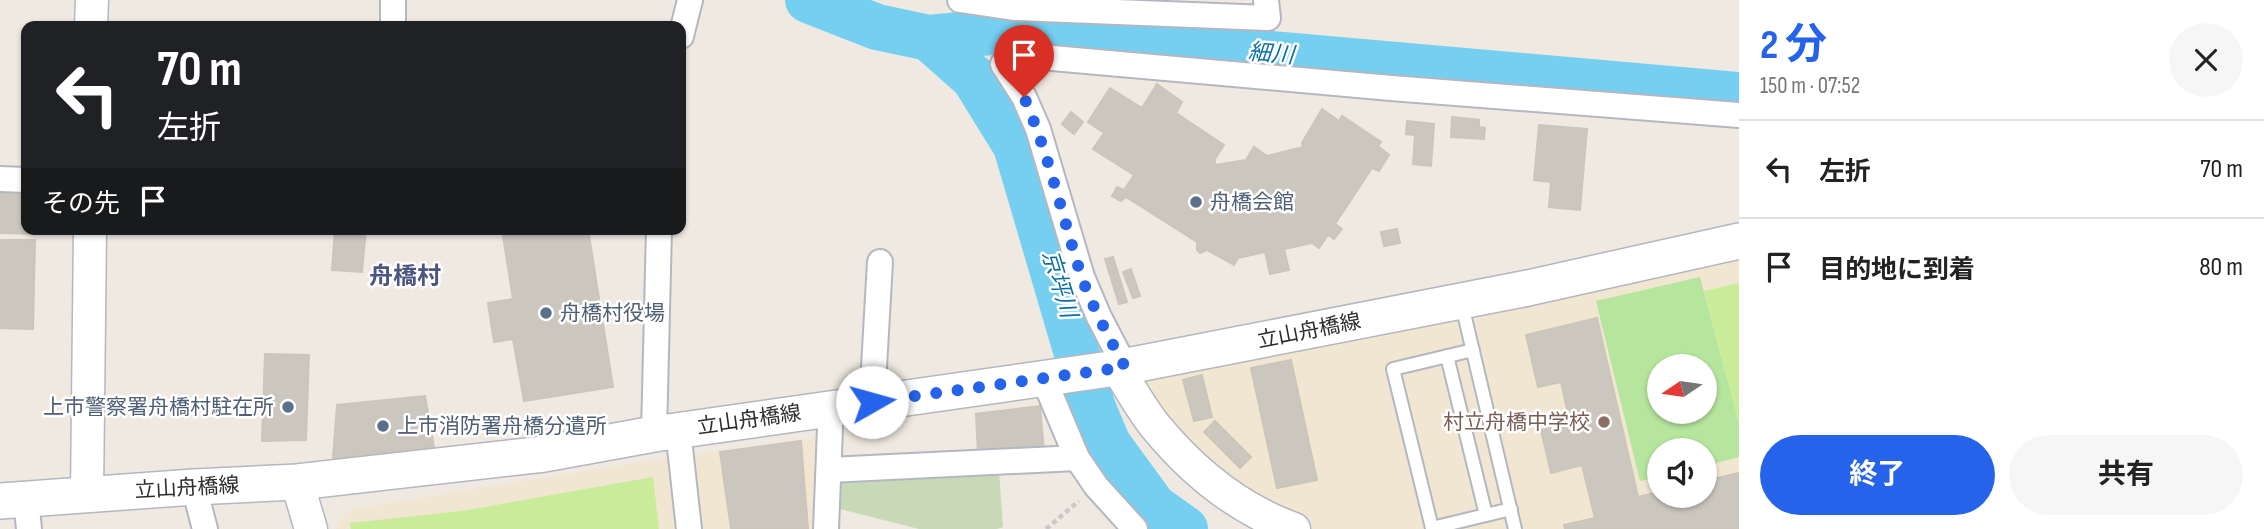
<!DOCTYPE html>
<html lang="ja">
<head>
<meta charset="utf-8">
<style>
  :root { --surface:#fff; --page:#f6f6f6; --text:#222; --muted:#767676; --line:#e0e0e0; --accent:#2563eb }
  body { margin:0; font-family:"Sofia Sans Condensed","Noto Sans JP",sans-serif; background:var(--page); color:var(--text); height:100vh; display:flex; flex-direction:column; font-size:26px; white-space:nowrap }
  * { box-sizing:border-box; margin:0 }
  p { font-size:23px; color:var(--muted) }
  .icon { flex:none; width:38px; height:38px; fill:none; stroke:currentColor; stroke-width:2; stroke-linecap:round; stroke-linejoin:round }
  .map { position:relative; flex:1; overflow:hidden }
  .panel { display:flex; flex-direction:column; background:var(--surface); width:525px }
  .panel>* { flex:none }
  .hud { position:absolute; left:21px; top:21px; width:665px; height:214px; border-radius:14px; box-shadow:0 2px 5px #0004; background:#202124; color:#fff; overflow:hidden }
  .needle { width:46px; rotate:257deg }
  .buttons { position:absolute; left:1647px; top:354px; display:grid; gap:14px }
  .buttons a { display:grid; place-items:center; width:70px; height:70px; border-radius:50%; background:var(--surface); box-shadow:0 2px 5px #0004; font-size:35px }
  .pin { position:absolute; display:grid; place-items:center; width:60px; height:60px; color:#fff; margin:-72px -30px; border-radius:50% 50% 50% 0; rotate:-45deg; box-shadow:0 0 7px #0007 }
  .pin .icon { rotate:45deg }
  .me { position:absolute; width:77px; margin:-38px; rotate:83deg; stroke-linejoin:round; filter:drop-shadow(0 0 5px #0008) }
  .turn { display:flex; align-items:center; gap:24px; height:147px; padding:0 21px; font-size:32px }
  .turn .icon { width:91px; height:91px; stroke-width:2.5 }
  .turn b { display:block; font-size:49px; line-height:60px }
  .then { display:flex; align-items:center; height:66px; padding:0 21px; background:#0003; gap:14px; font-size:26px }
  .round { display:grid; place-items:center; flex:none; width:74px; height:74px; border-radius:37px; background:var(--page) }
  .summary { display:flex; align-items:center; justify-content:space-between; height:119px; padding:0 21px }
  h1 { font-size:42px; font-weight:700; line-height:52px; color:var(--accent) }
  .action { display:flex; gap:14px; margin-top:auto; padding:14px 21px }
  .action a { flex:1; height:80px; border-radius:42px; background:var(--accent); color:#fff; font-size:28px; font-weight:700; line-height:80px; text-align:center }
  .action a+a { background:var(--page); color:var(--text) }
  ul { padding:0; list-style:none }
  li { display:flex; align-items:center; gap:21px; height:98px; padding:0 21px; border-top:2px solid var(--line) }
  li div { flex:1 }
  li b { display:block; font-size:26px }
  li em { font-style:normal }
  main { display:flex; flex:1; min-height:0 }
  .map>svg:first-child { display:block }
  .education { fill:#f0e6d1; fill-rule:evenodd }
  .green { fill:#b6e59e; fill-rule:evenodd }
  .cemetery { fill:#c8d9b8 }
  .pitch { fill:#c9ec9a }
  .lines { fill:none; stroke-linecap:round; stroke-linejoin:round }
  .river { stroke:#75cff0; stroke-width:46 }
  .building { fill:#cbc7bf; stroke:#cbc5ba; stroke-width:2 }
  .service-casing { stroke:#b4b7c1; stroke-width:16 }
  .minor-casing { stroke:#b4b7c1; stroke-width:28 }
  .tertiary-casing { stroke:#b4b7c1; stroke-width:35 }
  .secondary-casing { stroke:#b4b7c1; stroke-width:38 }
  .path { stroke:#c9c9c9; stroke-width:4.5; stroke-dasharray:5 3.5; stroke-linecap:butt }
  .service { stroke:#fff; stroke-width:12 }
  .minor { stroke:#fff; stroke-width:24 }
  .tertiary { stroke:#fff; stroke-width:32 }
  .secondary { stroke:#fff; stroke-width:35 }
  .route { stroke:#2563eb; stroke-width:12; stroke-dasharray:0 21.6 }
  .service-dot { fill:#5c6f8a; stroke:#fff; stroke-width:2.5 }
  .education-dot { fill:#8d6e63; stroke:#fff; stroke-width:2.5 }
  .labels { text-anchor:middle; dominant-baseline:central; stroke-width:5; stroke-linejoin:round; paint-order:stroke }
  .service-label { font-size:21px; fill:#4e5e75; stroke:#fff; text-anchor:start }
  .street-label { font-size:21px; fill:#2e2e2e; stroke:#fff }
  .education-label { font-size:21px; fill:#785e54; stroke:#fff; text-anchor:end }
  .water-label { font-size:23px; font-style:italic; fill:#0d6fa3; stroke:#fff }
  .quarter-label { font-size:24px; font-weight:bold; fill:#4d5680; stroke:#fff }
</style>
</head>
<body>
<main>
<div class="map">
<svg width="1739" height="529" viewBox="0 0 1739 529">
  <rect width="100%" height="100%" fill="#efe9e1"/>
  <g class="education">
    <path d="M1739,241V529H1294L1212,485L1117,368ZM1659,366H1704V411H1659ZM1659,450H1704V495H1659Z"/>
    <path d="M819,437L818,529H336L340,520L353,509L649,461Z"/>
  </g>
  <path class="green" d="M1700,277L1739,423V457L1705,466L1704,450H1659V477L1640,481L1596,301ZM1659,366H1704V411H1659Z"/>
  <path class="cemetery" d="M999,471L1003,527L997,529H919L836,508V477Z"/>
  <g class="pitch">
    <path d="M1739,283V423L1704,291Z"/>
    <path d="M653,477L659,529H351L350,523L462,511Z"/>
  </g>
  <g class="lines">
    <g class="river">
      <path d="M808,0L877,27L929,38L991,32L1147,43L1739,95"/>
      <path d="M929,38L974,78L1016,146L1093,408L1108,444L1154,507L1185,529"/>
    </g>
  </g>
  <g class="building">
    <path d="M1157,84L1182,102L1176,113L1224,145L1215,159V165L1246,160L1254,147L1267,156L1303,147L1302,143L1322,109L1339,121L1342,116L1381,142L1378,146L1389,155L1379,171L1372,168L1335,224L1342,229L1334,239L1328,235L1319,248L1312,243L1284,249L1289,270L1270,274L1265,252L1238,258L1234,265L1207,250L1200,253L1197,250V242L1126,197L1121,201L1112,196L1117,187L1124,190L1134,175L1093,149L1104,133L1088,122L1110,88L1142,108Z"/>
    <path d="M1071,112L1083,122L1074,134L1062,124Z"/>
    <path d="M1452,117L1479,120V127L1485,128L1484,139L1451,137Z"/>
    <path d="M1407,121L1434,124L1431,166L1413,164L1415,135L1406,134Z"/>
    <path d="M1539,125L1587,129L1580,210L1549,207L1551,182L1534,180Z"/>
    <path d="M0,189H26V229H41V234L0,233Z"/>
    <path d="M335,229H366L362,272L332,270Z"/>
    <path d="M588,229L613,387L524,401L513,339L494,342L488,303L513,299L502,230Z"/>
    <path d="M1397,229L1400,243L1384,246L1381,232Z"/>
    <path d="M0,240H35L33,329L0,328Z"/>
    <path d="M1113,257L1127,302L1119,304L1105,259Z"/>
    <path d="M1131,269L1140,296L1133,298L1123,272Z"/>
    <path d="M1597,318L1638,497L1659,492V495H1704V481L1739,473V529H1565L1564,525L1595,518L1582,465L1551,473L1541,430L1570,423L1561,382L1538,387L1526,335Z"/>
    <path d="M265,354L309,355L306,440L262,441Z"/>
    <path d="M1291,360L1317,480L1277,488L1251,368Z"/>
    <path d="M1202,375L1212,417L1194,421L1183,380Z"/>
    <path d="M425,396L434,447L333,458L337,405Z"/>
    <path d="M1040,406L1044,452L978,454L976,414Z"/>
    <path d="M1215,421L1251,457L1240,468L1204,432Z"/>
    <path d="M801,441L808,529H731L720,452Z"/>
  </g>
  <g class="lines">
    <g class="service-casing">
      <g id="service">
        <path d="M1462,305L1515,529"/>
        <path d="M1473,350L1393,369L1432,528L1511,509"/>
        <path d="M1447,356L1486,515"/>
      </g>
    </g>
    <g class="minor-casing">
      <g id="minor">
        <path d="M960,0L1014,8L1268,18L1266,0"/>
        <path d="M393,26V0"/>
        <path d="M681,36L690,0"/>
        <path d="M0,179L26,180"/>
        <path d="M1125,367L1099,317L1082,277L1038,129L1024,97L1003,64L1013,59L1041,57L1391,88L1739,115"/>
        <path d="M1043,377L1077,458L1096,486L1135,529"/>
        <path d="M872,402L880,262"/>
        <path d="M678,430L689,529"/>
        <path d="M654,434L659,229"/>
        <path d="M829,470L1077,458"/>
        <path d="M194,487L205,529"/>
        <path d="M26,499L29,529"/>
        <path d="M826,529L830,428L828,408"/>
      </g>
    </g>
    <g class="tertiary-casing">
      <g id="tertiary">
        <path d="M91,26L92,0"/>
        <path d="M1117,368C1130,387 1141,409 1156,427C1194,473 1238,509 1294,529"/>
        <path d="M297,482L311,529"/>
        <path d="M87,494L90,229"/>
      </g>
    </g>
    <g class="secondary-casing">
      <path id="secondary" d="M0,501L194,487L297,482L544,454L654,434L1117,368L1528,288L1739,241"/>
    </g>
    <path class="path" d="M1046,529L1079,501"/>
    <use href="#service" class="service"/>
    <use href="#minor" class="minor"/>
    <use href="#tertiary" class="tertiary"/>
    <use href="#secondary" class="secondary"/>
  </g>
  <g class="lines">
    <path class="route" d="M872,402L1125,367C1109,337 1092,307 1081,275C1062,215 1049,155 1024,97"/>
  </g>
  <g class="service-dot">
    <circle cx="1196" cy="202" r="7"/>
    <circle cx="546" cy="313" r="7"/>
    <circle cx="288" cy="407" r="7"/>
    <circle cx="383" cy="426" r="7"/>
  </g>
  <circle class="education-dot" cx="1604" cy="422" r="7"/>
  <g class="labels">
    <g class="service-label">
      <text x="1210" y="202">舟橋会館</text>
      <text x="560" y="313">舟橋村役場</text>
      <text x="274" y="407" text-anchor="end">上市警察署舟橋村駐在所</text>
      <text x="397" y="426">上市消防署舟橋分遣所</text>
    </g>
    <g class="street-label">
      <text transform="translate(1309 331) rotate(-11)">立山舟橋線</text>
      <text transform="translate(749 420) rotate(-8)">立山舟橋線</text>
      <text transform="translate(187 488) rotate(-3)">立山舟橋線</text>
    </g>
    <g class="education-label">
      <text x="1590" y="422">村立舟橋中学校</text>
    </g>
    <g class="water-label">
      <text transform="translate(1271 54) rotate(5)">細川</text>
      <text transform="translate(1059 284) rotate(73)">京坪川</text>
    </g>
    <g class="quarter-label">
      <text x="405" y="276">舟橋村</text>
    </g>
  </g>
</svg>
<div class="buttons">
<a><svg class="needle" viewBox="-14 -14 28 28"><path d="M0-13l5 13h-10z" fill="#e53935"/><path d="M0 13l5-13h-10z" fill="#767676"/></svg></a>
<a><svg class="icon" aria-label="sound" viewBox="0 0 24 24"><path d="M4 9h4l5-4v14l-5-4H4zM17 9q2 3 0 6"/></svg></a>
</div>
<div class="pin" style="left:1024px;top:97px;background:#d93025"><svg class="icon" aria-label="arrive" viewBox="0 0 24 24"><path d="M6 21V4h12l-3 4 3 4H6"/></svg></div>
<svg class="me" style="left:872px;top:402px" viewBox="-20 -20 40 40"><circle r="19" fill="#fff"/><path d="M0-13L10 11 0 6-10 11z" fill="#2563eb"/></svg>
<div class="hud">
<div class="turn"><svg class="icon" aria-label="left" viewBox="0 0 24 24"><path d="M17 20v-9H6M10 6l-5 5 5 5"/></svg><div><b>70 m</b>左折</div></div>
<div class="then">その先<svg class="icon" aria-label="arrive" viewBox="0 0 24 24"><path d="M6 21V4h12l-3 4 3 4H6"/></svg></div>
</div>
</div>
<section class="panel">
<div class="summary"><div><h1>2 分</h1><p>150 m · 07:52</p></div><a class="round"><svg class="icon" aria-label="close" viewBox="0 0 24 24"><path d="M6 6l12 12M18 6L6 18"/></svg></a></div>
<ul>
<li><svg class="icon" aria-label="left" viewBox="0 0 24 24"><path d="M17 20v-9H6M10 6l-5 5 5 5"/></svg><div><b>左折</b></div><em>70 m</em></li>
<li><svg class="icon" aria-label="arrive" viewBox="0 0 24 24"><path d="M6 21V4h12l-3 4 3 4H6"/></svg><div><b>目的地に到着</b></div><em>80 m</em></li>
</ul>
<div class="action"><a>終了</a><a>共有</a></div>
</section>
</main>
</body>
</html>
